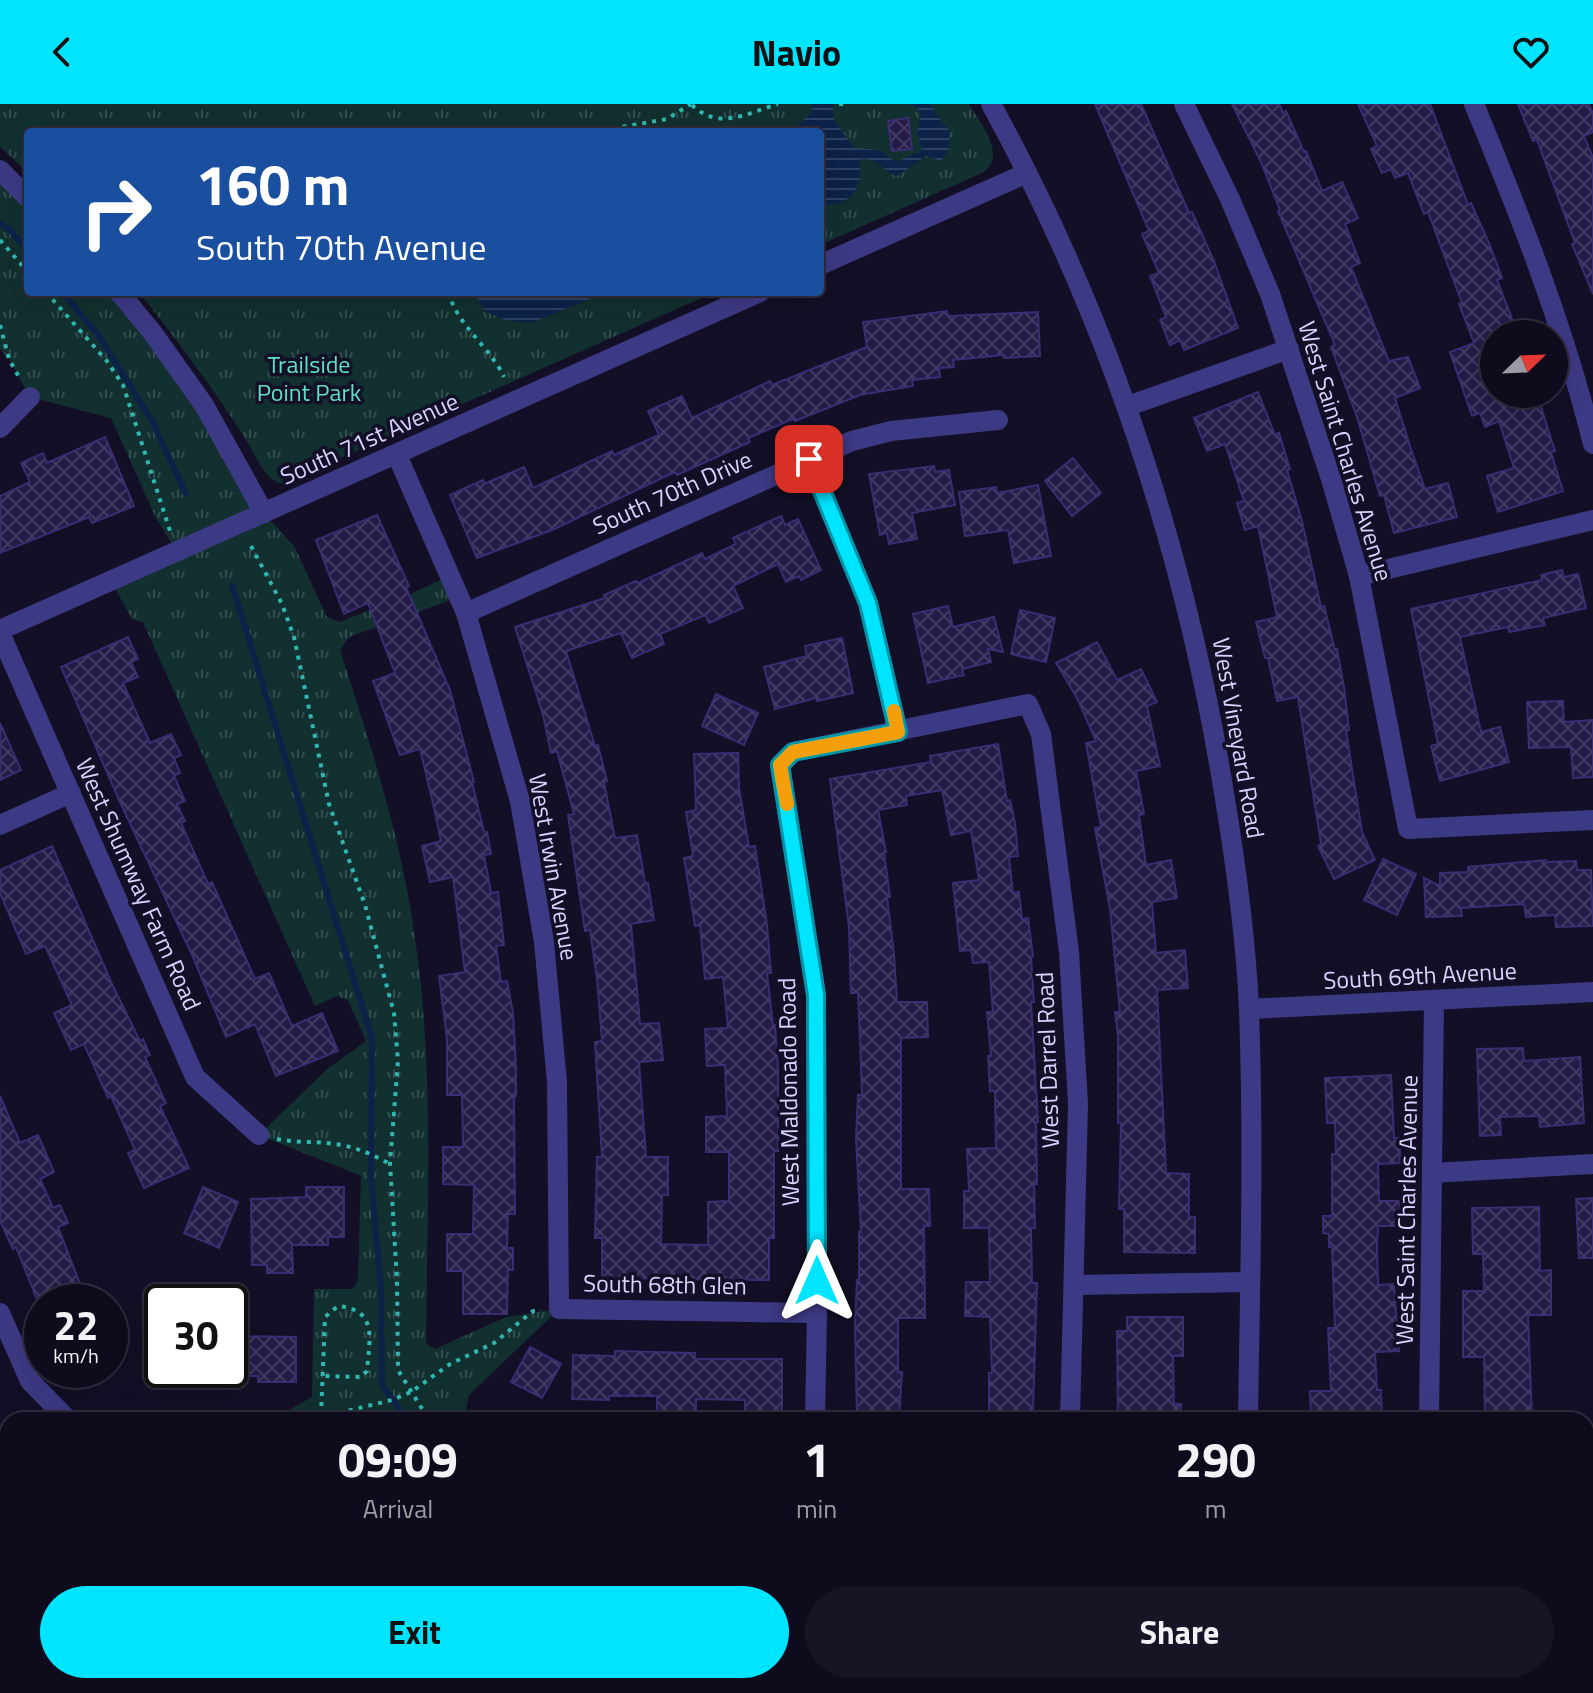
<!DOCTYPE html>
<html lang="en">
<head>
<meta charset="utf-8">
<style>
  :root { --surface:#0e0b1c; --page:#171425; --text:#f1f3f6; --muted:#9b9ba3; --line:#2e2b3b; --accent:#00e5ff }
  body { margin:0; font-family:"Titillium Web",sans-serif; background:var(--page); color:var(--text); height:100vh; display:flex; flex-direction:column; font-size:30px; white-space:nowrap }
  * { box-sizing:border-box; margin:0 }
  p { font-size:26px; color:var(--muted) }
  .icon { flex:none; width:44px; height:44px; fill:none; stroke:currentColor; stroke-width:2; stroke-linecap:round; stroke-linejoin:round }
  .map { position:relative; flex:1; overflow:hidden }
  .drawer { position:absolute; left:0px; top:1308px; width:1594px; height:282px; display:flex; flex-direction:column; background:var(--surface); border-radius:24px 24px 0 0; box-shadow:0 8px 32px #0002,0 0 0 2px var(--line) }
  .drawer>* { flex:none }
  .guide { position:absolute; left:24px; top:24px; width:800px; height:168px; border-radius:8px; box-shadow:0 8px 32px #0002,0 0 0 2px var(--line); background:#1a4fa0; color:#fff; overflow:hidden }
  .needle { width:52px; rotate:67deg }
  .fabs { position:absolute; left:1480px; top:216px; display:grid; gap:16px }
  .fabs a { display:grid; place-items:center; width:88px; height:88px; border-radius:50%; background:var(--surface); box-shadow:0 8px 32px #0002,0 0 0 2px var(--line); font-size:40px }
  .speed { position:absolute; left:24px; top:1180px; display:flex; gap:16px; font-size:40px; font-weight:700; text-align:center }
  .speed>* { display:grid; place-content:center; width:104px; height:104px; border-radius:50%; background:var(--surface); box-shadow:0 8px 32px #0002,0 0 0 2px var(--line); line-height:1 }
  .speed small { font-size:20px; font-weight:400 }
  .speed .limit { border:4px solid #111; border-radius:12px; background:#fff; color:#111 }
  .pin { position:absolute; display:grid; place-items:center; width:68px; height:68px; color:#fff; margin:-34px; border-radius:16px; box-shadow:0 4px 12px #0006 }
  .me { position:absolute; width:88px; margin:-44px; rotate:0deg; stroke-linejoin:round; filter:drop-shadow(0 0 6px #0008) }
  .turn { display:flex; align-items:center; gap:28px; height:168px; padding:0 40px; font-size:36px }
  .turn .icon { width:104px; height:104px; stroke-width:2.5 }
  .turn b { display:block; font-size:56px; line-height:68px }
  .eta { display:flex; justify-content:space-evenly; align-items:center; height:136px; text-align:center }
  .eta b { font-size:48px; font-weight:700; line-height:56px }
  .primary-button { display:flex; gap:16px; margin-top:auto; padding:16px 40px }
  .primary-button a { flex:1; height:92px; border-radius:48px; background:var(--accent); color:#111; font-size:32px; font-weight:700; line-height:92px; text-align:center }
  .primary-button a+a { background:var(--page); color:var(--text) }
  header { display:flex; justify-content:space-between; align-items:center; height:104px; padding:0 40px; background:var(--accent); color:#111; font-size:36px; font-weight:700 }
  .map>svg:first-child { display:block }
  .park { fill:url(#park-tufts) }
  .water { fill:url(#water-rules) }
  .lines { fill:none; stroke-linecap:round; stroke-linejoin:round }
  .stream { stroke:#0c2248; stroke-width:6 }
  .building { fill:url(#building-cross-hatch); stroke:#3b2d73; stroke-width:2 }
  .path { stroke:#2fb8b0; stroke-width:4; stroke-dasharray:4 6; stroke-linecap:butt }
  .minor { stroke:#3d3a85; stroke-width:20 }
  .tertiary { stroke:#3d3a85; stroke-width:20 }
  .route-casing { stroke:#0095a6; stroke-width:20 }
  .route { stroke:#00e5ff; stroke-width:14 }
  .slow { stroke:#f59e0b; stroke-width:14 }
  .labels { text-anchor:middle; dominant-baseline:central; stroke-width:7; stroke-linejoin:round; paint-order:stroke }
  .park-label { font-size:24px; fill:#5fe0c0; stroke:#130f26 }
  .street-label { font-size:24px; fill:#d9d4ff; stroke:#130f26 }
</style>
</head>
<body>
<header><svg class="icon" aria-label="back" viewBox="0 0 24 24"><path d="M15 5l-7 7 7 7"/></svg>Navio<svg class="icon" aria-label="heart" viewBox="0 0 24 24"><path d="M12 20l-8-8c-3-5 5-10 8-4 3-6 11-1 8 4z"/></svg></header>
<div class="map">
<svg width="1593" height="1589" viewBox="0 0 1593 1589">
  <defs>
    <pattern id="park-tufts" width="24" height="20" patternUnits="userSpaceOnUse" patternTransform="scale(2)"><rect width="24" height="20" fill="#12302f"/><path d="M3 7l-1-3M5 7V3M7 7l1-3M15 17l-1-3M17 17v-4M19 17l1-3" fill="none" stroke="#344d4e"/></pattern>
    <pattern id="water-rules" width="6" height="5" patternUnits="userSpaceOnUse" patternTransform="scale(2)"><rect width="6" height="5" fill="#0c2248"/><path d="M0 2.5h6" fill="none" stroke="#2f4163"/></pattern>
    <pattern id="building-cross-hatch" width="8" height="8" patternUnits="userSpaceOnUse" patternTransform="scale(2)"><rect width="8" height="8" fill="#241b47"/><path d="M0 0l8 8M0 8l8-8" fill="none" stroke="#433b63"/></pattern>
  </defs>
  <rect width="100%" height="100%" fill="#130f26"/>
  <g class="park">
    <path d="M0,0H969C980,19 1007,51 984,68L820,141V28H28V69L0,43Z"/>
    <path d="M0,66L28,94V188H119L264,409L294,442L327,513L339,518L404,493L449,472L459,493L349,533L340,546C370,639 400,730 414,827C435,963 427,1102 426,1239L435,1245L506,1213L559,1205L469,1291L466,1306L470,1316H271L312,1293L314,1185H353L358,1176L361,1072L259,1031L327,965L366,937L348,896L337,892L315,902L143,518L132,515L111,477L176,447L155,412L111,314L30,293L9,255L0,245Z"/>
    <path d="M139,188H715L282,380C265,376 257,354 248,339C215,286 177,237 139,188Z"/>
    <path d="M387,1582H448L447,1589H387Z"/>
  </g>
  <g class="water">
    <path d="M812,0H833V14L854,44L879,46L896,58L922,46L917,27L921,11L917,3L908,0H931L936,11L949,26V45L941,57L926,52L897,72C882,69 885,56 863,55L859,57C863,86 851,102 820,101V28H791L812,8Z"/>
    <path d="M474,188H606L531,219L505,216L485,207Z"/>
  </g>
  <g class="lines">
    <g class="stream">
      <path d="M0,119L10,126L28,147"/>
      <path d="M62,188L99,232L152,317L186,390"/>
      <path d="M232,481L372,934L371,1073L381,1187L382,1281L407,1316"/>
      <path d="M408,1582V1589"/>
    </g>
  </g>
  <g class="building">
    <path d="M1095,0H1141L1189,109L1192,108L1214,157L1238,224L1184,246L1180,236L1170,241L1160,216L1166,213L1150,172L1159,169L1142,130L1149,127Z"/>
    <path d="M1232,0H1279L1283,9L1286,7L1304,48L1306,47L1322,87L1342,78L1358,114L1345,120L1360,159L1351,163L1389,257L1408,253L1420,284L1395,294L1410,342L1425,385L1448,379L1457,413L1394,429L1384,391L1380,392L1357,313L1331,243L1335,241L1278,107L1280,106L1261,58Z"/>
    <path d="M1358,0H1430L1468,101L1471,99L1489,139L1502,174L1497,176L1513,217L1500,222L1504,230H1494V290H1537L1555,347L1551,348L1563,387L1498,408L1487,372L1514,364L1499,317L1485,323L1480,309L1472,312L1450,248L1474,239L1459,200L1462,199L1428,108L1424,110L1408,69L1395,74L1391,65L1382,69L1371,45L1377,42Z"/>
    <path d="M1518,0H1589L1593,10V28L1584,32L1593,54V190L1572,140L1575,139L1537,36L1533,37Z"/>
    <path d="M908,14L912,45L892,47L888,17Z"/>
    <path d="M947,207L948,212L1038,208L1040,252L1004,254V251L953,256L954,263L939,264L940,273L912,276L913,282L860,291L795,317L793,315L748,334L750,338L677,371L675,368L552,426L477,454L450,391L483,376L484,380L524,363L533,384L612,347L614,351L659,331L648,307L682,292L692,314L770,277L772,281L867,243L863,218Z"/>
    <path d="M1258,288L1275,331L1279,329L1290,365L1287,366L1302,417L1321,503L1324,502L1335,546L1337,545L1344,583L1349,626L1346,627L1362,728L1375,756L1334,775L1318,742L1321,740L1298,593L1277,597L1268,554H1265L1256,518L1277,513L1258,422L1245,426L1237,399L1244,397L1225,340L1207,347L1194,314Z"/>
    <path d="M105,333L134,402L92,419L89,413L0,449V392L30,378L21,359L43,349L47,359Z"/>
    <path d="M1073,354L1101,389L1072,412L1045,377Z"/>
    <path d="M934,362L935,368L949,366L955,401L912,409L917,435L889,440L887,429L880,431L869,370Z"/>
    <path d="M1038,381L1051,452L1014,459L1008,426L965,432L959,388L996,383L997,389Z"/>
    <path d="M377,411L409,482L406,483L450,586L474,678H472L484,728H487L491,750L484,751L491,789L498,788L504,841L496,842L501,878L507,877L513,909L516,963V992H514L515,1110H508L507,1144H513V1166H508L507,1210H463V1167H447V1130H473L474,1081L443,1080V1043H463L462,991H447V935L439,872L465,868L453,773L430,778L422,742L441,737L432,695L420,645L400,651L373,577L395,569L368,499L344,510L316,436Z"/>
    <path d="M781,412L785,421L798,415L821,466L801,476L799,472L786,478L778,460L733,482L743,504L709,519L705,511L660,530L664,540L632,554L621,529L566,547L595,642L598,641L607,677L604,678L615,734L637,731L645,779H648L654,816L631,820L640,920L659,919L663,956L639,958L646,1053H668V1091H662L661,1140L708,1141V1098L729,1097V1048H706V1013L727,1012L725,961L707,962L705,925L728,924L723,873L705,875L700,821L695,822L684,754L693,752L686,708L696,706L694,650L738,649L739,684L749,743L755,742L767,821L771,869H767L773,921H775L778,966V1047H774V1134H769V1176L602,1174V1134H595L597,1053H602L595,938L602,937L597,875L590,826L585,827L568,711L574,710L557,647L551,649L543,611L515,523L605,494L604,491L636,477L638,479L702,449L705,455L736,440L733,434Z"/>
    <path d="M1562,466L1564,473L1578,470L1586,504L1543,514L1545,521L1509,528L1508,523L1460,533L1481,628L1500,623L1509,658L1440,677L1431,642L1438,640L1411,505L1542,476L1541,471Z"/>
    <path d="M948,502L953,523L994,513L1003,548L988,545L991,558L962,565L964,571L928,579L913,510Z"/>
    <path d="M1020,506L1055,514L1046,558L1011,550Z"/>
    <path d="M128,533L138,555L131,558L138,573L123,579L150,639L171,630L181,651L174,654L180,669L174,672L185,697L177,700L185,717L181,719L208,780L212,778L255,875L269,869L292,922L322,909L338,947L276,972L255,920L226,933L193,853L119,696L61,563Z"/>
    <path d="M842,534L853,589L817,597L816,594L775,605L764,563L807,552L805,542Z"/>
    <path d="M1097,538L1117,576L1141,565L1157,598L1147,602L1160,662L1136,667L1144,710L1139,711L1146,761L1171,756L1177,794L1152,798L1156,849L1185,846L1188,884L1157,886L1166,1069L1189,1070V1113H1195V1149L1124,1148V1105H1119L1121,1019H1118V932L1115,908H1120L1110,805L1095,724L1101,723L1086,639L1096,637L1077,594L1056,559Z"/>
    <path d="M716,590L758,609L744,641L702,622Z"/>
    <path d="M1563,597L1564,618L1593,616V673L1573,674L1571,643L1529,644L1527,598Z"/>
    <path d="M0,619L21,666L0,676Z"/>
    <path d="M998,640L1007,697L1010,696L1015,719L1018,752L1009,753L1013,789L1019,788L1022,815L1028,814L1033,852L1031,853L1034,898H1031L1038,1018H1036L1037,1080H1034L1035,1124H1031L1032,1179H1037L1033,1306H1031V1316H989V1269H992L990,1213L965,1212L966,1178H990L989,1124H964V1087H969L967,1045L996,1044L995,987H990L988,952H991L987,908H993L989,858L973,859L971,846L960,847L953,779L979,776L971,727L951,731L942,686L906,692L907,701L878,706L886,748H884L890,793H887L894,850L897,898H927L928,933L901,934V1085H929L930,1122H924L925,1214H898V1268H902L899,1316H857L855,1220L857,1176H859V1128H861L856,1034L858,991H862L860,935L858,889H851L849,823L830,675L931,658L930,652Z"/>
    <path d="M52,742L113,882L140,937L143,935L150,951L145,953L166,999L160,1002L189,1064L144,1084L128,1049L135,1046L111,992L108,994L84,940L71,946L54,909L72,901L45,842L26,850L0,789V766Z"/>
    <path d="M1383,755L1416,770L1397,811L1364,796Z"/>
    <path d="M1546,756V758L1576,757L1577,766H1591L1593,822L1556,823L1555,811L1526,813L1524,800L1461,804L1462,812L1426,813L1424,774L1440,782V769L1468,768V763Z"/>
    <path d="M1523,944L1524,957L1580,953L1584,1019L1540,1023L1539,1012L1500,1013L1501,1031L1480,1032L1477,945Z"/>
    <path d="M1391,971L1394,1034H1400V1059L1378,1060L1379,1097H1400V1122H1378L1377,1143L1378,1181L1394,1180L1399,1247L1375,1248L1377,1286H1381L1382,1316H1311L1310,1287H1331L1328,1224H1335L1332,1143H1329V1130L1323,1129V1112H1332V1050H1336L1335,1019H1327L1325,974Z"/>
    <path d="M0,992L20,1039L38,1031L54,1068L40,1075L53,1104L60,1101L68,1119L58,1123L87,1198H38L16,1143L13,1145L0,1117Z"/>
    <path d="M203,1083L238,1098L219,1144L184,1129Z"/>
    <path d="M306,1083H344V1133H328V1141H292L293,1169H267V1161H252L251,1095L306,1093Z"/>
    <path d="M1593,1094V1154H1579L1576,1095Z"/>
    <path d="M1539,1103L1540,1167L1551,1166V1211H1528L1532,1316H1485L1484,1253H1463V1187H1484L1483,1150H1473L1472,1104Z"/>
    <path d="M1127,1213H1183V1252H1173L1174,1300H1181L1180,1316H1118L1117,1227H1127Z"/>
    <path d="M230,1232L296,1233V1278H258V1272H230Z"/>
    <path d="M530,1243L561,1260L542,1294L511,1278Z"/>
    <path d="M615,1247L695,1249V1255H782V1316H745V1296L696,1295V1316H657V1292H609V1296L572,1295L573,1251L615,1252Z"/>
  </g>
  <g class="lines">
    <g class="path">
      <path d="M839,0H848"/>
      <path d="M692,1C719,27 747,9 778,0"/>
      <path d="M593,28L667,15L691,0"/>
      <path d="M0,136L28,168"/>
      <path d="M46,188L106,256L123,281L171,430"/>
      <path d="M449,188C454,218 491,244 504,273"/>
      <path d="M0,221L9,255L20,275"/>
      <path d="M251,442L282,500L294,533L329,700L365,801L394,909L398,957L390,1059L397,1176L398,1266L429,1316"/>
      <path d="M277,1035C296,1039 315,1037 334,1040C353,1042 372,1050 388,1059"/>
      <path d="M321,1312L325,1213L338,1202C379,1206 369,1236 367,1267L361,1273L323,1272"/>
      <path d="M310,1316L392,1296L411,1288L450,1260L494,1239L533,1207H541"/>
      <path d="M438,1582V1589"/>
    </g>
    <g class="minor">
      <path d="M1184,0L1230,95L1270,190L1331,375L1359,472L1408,725L1593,716"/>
      <path d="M1474,0C1520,111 1564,223 1593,340"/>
      <path d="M0,66L28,94"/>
      <path d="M119,188L152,228L204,301L264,409"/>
      <path d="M1128,302L1289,245"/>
      <path d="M0,324L30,293"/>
      <path d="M397,351L466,509L520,697L544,838L557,978L559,1205L817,1209"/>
      <path d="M809,355L868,499L898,628"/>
      <path d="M1359,472L1593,416"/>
      <path d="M466,509L852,337L891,327L998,316"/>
      <path d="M0,529L195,973L259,1031"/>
      <path d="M0,721L71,689"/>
      <path d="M1432,1069L1593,1060"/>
      <path d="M1075,1181L1250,1178"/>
      <path d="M0,1209L30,1277L66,1314L73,1316"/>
      <path d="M815,1316L817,1209L816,891L780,661L793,648L1028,600L1041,630L1069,848L1078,1000L1070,1316"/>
      <path d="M1429,1316L1434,896"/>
      <path d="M1066,1582V1589"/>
      <path d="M199,1589L244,1588"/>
      <path d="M1425,1589V1582"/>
    </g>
    <g class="tertiary">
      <path d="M991,0C1109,215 1185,447 1224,689C1236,761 1246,833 1249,906C1254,1042 1250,1180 1248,1316"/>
      <path d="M820,161L1027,69"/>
      <path d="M0,526L760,188"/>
      <path d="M1249,905L1593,888"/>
      <path d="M1244,1589V1582"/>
    </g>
  </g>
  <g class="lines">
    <g class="route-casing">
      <path id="route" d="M809,355L868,499L898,628L793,648L780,661L816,891L817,1177"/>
    </g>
    <use href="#route" class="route"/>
    <path class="slow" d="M787,700L780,661L793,648L898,628L894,607"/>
  </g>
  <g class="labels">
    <g class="park-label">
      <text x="309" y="260">Trailside<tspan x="309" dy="28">Point Park</tspan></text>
    </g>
    <g class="street-label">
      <text transform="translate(369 334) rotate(-24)">South 71st Avenue</text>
      <text transform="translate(1346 347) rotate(73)">West Saint Charles Avenue</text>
      <text transform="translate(672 388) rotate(-24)">South 70th Drive</text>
      <text transform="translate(1239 634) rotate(80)">West Vineyard Road</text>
      <text transform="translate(554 763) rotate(80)">West Irwin Avenue</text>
      <text transform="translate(139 780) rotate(66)">West Shumway Farm Road</text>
      <text transform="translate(1420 871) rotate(-3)">South 69th Avenue</text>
      <text transform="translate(1047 956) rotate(-92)">West Darrel Road</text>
      <text transform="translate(788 988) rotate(-91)">West Maldonado Road</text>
      <text transform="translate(1406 1106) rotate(-89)">West Saint Charles Avenue</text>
      <text transform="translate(665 1180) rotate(1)">South 68th Glen</text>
    </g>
  </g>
</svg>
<div class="fabs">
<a><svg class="needle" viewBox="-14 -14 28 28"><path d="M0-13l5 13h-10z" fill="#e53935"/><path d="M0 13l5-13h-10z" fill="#9b9ba3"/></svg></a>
</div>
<div class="speed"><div>22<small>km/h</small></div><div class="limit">30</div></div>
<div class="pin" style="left:809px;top:355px;background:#d93025"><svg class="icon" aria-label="arrive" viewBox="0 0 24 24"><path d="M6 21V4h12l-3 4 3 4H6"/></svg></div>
<svg class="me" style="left:817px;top:1177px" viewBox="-20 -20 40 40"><path d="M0-17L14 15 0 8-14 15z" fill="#00e5ff" stroke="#fff" stroke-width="4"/></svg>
<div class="guide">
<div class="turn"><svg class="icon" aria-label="right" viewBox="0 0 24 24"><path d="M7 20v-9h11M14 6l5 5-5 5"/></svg><div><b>160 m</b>South 70th Avenue</div></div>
</div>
<section class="drawer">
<div class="eta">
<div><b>09:09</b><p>Arrival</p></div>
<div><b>1</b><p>min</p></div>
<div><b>290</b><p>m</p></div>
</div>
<div class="primary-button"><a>Exit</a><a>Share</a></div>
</section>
</div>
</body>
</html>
